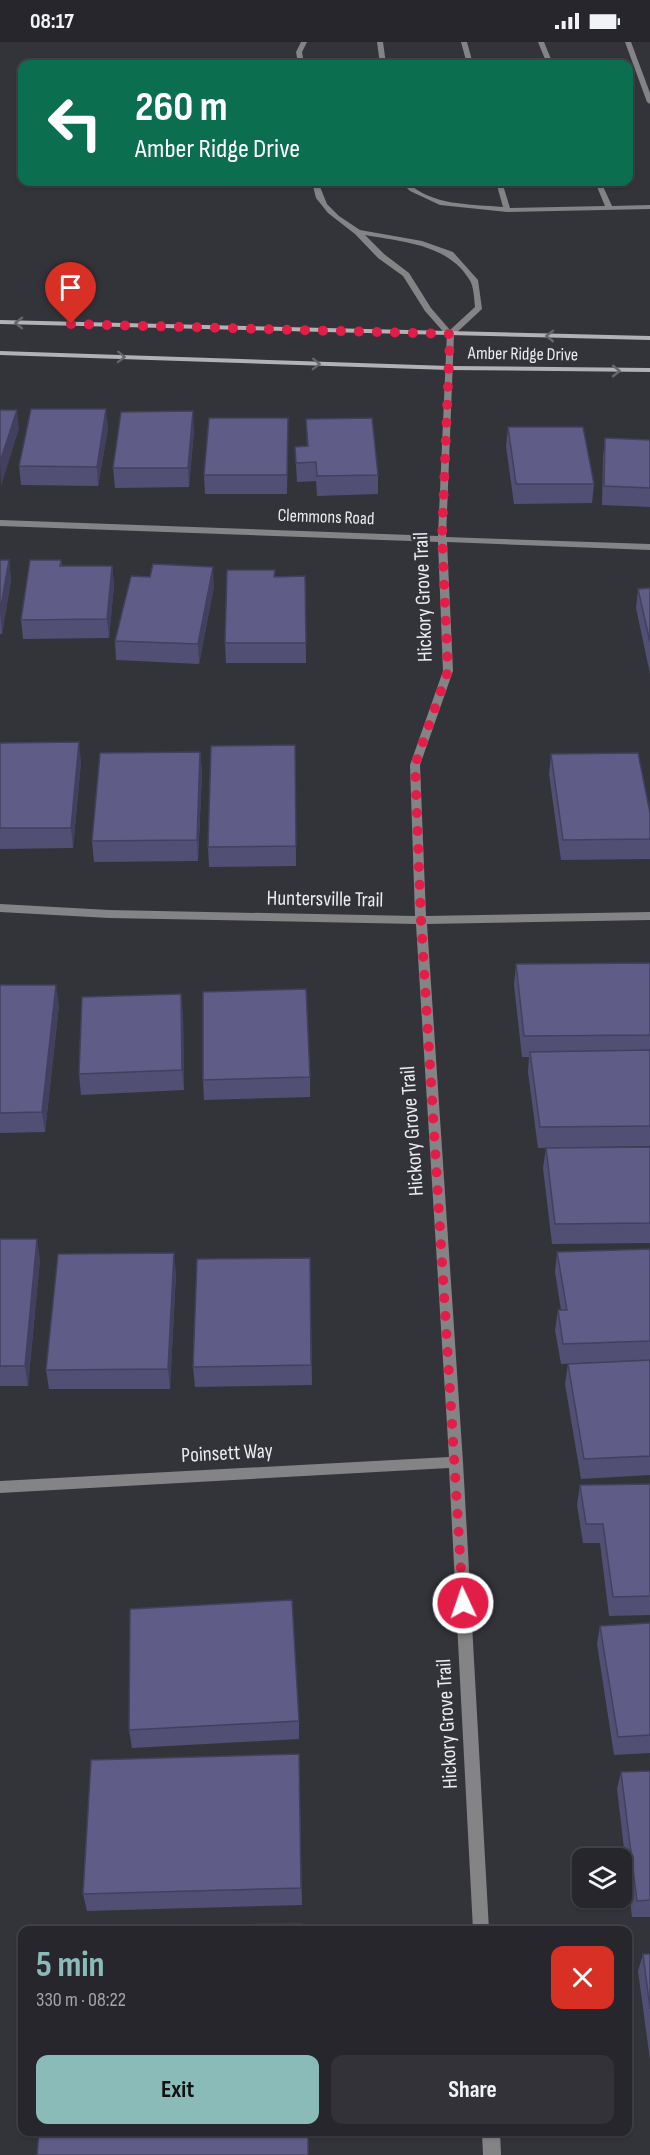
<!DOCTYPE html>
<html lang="en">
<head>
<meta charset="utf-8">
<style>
  :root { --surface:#26262c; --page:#323238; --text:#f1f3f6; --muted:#a4a5a9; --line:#424348; --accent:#8bbbb9 }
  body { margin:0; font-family:"Sofia Sans Condensed",sans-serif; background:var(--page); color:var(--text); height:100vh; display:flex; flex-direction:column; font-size:22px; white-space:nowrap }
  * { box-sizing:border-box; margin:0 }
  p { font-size:20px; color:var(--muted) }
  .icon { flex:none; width:33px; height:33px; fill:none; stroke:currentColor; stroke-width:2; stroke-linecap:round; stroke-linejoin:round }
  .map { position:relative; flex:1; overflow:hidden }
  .side { position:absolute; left:18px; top:1884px; width:614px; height:210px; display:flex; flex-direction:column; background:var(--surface); border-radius:12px; box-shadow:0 2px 4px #0004,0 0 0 2px var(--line) }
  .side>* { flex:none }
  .banner { position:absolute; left:18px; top:18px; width:615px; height:126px; border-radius:12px; box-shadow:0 2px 4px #0004,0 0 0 2px var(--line); background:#0b6e4f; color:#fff; overflow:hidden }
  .controls { position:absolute; left:572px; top:1806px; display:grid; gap:12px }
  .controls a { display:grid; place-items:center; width:60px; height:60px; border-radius:12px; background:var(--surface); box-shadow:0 2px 4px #0004,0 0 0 2px var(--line); font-size:30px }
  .pin { position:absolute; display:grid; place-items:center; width:51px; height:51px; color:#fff; margin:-62px -26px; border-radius:50% 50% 50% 0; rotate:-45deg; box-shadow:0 0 6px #0007 }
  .pin .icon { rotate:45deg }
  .me { position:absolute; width:66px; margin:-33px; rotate:357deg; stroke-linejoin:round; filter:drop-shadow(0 0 4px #0008) }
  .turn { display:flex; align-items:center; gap:21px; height:126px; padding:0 18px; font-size:27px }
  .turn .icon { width:78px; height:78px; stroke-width:2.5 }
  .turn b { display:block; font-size:42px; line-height:51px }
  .round { display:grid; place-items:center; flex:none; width:63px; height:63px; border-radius:12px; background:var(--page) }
  .head { display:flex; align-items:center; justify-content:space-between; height:102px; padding:0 18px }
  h1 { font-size:36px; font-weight:700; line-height:45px; color:var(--accent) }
  .action { display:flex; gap:12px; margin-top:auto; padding:12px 18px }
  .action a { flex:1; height:69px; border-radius:12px; background:var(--accent); color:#111; font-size:24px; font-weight:700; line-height:69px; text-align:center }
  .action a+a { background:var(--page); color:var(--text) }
  .status { display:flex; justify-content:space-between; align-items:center; height:42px; padding:0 30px; background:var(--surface); direction:ltr }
  .status svg { height:16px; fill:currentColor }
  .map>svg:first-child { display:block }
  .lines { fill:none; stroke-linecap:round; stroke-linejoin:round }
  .lane { fill:#848487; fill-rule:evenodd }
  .street { fill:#848487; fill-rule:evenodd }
  .secondary { fill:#b1b1b6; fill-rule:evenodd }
  .wall { fill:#524f74 }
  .shaded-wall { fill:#42405e }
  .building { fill:#5f5c87; stroke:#42405e; stroke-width:1.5 }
  .oneway { stroke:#65656c }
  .route { stroke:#e11d48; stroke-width:10; stroke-dasharray:0 18 }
  .labels { text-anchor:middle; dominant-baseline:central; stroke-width:5; stroke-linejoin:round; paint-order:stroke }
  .far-street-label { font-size:18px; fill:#ececf0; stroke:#33333a }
  .street-label { font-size:21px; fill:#ececf0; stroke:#33333a }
</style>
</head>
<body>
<div class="status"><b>08:17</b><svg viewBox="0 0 49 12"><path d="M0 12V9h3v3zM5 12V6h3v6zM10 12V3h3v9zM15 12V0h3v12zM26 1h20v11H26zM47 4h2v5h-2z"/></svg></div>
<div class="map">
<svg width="650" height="2113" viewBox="0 0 650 2113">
  <rect width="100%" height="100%" fill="#33333a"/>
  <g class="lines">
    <g class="lane">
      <path d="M301,0H307L302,10L304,22H298L296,10Z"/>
      <path d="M377,0H383L386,22H380Z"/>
      <path d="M461,0H467L473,22H467Z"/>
      <path d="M538,0H544L553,22H547Z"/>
      <path d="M625,0H631L650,51V62L647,60Z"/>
      <path d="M312,140H318L327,162L339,174L360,188L422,199L453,210L478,238L482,267L453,294H447L425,269L403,234L378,216L355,192L328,171L316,156ZM365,193C403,200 447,202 469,237C474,244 474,256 475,265L450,288L431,266L409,231L384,212Z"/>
      <path d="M401,140H407C432,164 470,162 503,165L496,140H502L510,166L605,164L595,140H601L612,164L650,163V167L507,170L440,163L410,149Z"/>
    </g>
    <g class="street">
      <path d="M447,290L454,292L446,495L650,502V508L447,500L453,629L420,723L426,874L650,870V878L427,882L463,1420L489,1888H473L449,1426L0,1451V1439L449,1415L416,882L109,876L0,870V862L109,868L415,874L410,723L443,629L438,500L0,484V478L438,494Z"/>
      <path d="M482,2090H500L501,2113H483Z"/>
    </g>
    <g class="secondary">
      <path d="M0,278L650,294V298L0,282Z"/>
      <path d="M0,309L449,324L650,326V330L449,328L0,313Z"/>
    </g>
  </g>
  <g class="wall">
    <path d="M306,377L378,433V452L317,454L316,439L297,440L295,405L307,404Z"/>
    <path d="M508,385L594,442L592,461L514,462L506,404Z"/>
    <path d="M108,386L98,444L21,443L19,424Z"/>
    <path d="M194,388L189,445L115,446L113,426Z"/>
    <path d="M288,395L287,452H205L204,433Z"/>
    <path d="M605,396L650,398V465L602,463L603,415Z"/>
    <path d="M0,518H9L11,538L2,592H0Z"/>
    <path d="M61,518L62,524H112L114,543L109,596L23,597L21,578Z"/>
    <path d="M305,534L306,621H226L225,601L275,535Z"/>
    <path d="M214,544L199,622L116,618L115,599Z"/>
    <path d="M650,546V632L636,566L638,547Z"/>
    <path d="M0,701L81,720L73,806L0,807Z"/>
    <path d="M295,703L296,824L209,825L208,805Z"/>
    <path d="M200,710L202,730L198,819L94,820L92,799Z"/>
    <path d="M551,712L650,771V817L561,818L549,732Z"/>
    <path d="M650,921V1104L538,1106L528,1030L529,1015H522L514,943L516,922Z"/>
    <path d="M0,943L59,963L45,1090L0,1091Z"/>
    <path d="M183,972L184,1048L81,1053L79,1032Z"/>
    <path d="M310,1035V1055L204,1058L203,1038Z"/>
    <path d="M650,1105V1201L552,1202L543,1126L546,1106Z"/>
    <path d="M0,1197L40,1217L28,1344H0Z"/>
    <path d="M650,1207V1433L581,1437L565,1342L568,1322L628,1319L561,1322L555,1288L558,1268H561L555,1230L557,1210Z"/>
    <path d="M310,1216L312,1343L195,1345L193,1325Z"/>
    <path d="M176,1231L170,1347H49L46,1328Z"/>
    <path d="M650,1442V1573L609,1574L600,1501H583L577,1463L580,1443Z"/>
    <path d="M650,1581V1711L614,1713L597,1602L600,1584Z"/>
    <path d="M299,1679V1697L132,1706L129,1688Z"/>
    <path d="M299,1712L302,1863L87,1869L83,1852Z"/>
    <path d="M650,1729V1875H632L617,1747L621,1730Z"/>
    <path d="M643,1912H650V2018L638,1929Z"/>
  </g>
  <g class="shaded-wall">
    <path d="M106,367L108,386L98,444L97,425Z"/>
    <path d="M17,368L19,387L1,444L0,420Z"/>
    <path d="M193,369L194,388L189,445L188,426Z"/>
    <path d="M9,518L11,538L2,592L0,570Z"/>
    <path d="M112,524L114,543L109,596L107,577Z"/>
    <path d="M213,525L214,544L199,622L198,602Z"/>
    <path d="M79,700L81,720L73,806L71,786Z"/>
    <path d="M200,710L202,730L198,819L197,798Z"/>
    <path d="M56,943L59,963L45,1090L42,1070Z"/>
    <path d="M181,952L183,972L184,1048L182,1028Z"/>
    <path d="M37,1197L40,1217L28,1344L25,1324Z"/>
    <path d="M174,1211L176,1231L170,1347L168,1327Z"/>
  </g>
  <g class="building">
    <path d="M31,367H106L97,425L19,424Z"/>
    <path d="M0,368H17L0,420Z"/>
    <path d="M193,369L188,426H113L121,370Z"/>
    <path d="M209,376H288L287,433H204Z"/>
    <path d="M372,376L378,433L317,434L316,420L296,421L295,405L308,404L306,377Z"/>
    <path d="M508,385H583L594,442H516Z"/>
    <path d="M605,396L650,398V446L604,444Z"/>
    <path d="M0,518H9L0,570Z"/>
    <path d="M30,518H61L60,524H112L107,577L21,578Z"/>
    <path d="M153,522L213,525L198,602L115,599L131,534L150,535Z"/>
    <path d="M227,528H275L274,535L305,534L306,601H225Z"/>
    <path d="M650,546V600L638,547Z"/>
    <path d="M79,700L71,786H0V701Z"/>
    <path d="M295,703L296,804L208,805L211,704Z"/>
    <path d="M200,710L197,798L92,799L100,711Z"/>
    <path d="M638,711L650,771V797L563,798L551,712Z"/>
    <path d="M650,921V993L524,994L516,922Z"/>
    <path d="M0,943H56L42,1070L0,1071Z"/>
    <path d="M306,947L310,1035L203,1038V950Z"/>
    <path d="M181,952L182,1028L79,1032L82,955Z"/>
    <path d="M650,1008V1084L540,1085L530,1010Z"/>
    <path d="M650,1105V1181L555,1182L546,1106Z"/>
    <path d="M0,1197H37L25,1324H0Z"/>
    <path d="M650,1207V1299L563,1302L558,1268H567L557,1210Z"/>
    <path d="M174,1211L168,1327L46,1328L58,1212Z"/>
    <path d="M310,1216L311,1323L193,1325L197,1217Z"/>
    <path d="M650,1318V1414L584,1417L568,1322Z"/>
    <path d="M650,1442V1554L613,1555L603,1482H586L580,1443Z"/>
    <path d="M292,1558L299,1679L129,1688L130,1567Z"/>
    <path d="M650,1581V1693L618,1695L600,1584Z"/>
    <path d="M299,1712L301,1846L83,1852L91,1718Z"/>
    <path d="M650,1729V1858L637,1859L621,1730Z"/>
    <path d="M301,1882V1888H118L119,1884Z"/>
    <path d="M643,1912H650V1967Z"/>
    <path d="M39,2090H308V2113H37Z"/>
  </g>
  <defs><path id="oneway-chevron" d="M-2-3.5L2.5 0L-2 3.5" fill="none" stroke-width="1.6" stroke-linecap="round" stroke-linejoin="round" transform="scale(1.5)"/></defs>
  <g class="oneway">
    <use href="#oneway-chevron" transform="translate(19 281) rotate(-179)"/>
    <use href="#oneway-chevron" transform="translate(550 294) rotate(-179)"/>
    <use href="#oneway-chevron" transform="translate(121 315) rotate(2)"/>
    <use href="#oneway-chevron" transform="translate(316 322) rotate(2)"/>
    <use href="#oneway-chevron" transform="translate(616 329)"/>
  </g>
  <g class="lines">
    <path class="route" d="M71,282L450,292L442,495L448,629L415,723L421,878L463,1561"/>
  </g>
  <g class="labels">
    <g class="far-street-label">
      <text transform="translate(523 312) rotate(1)">Amber Ridge Drive</text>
      <text transform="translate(326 475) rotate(2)">Clemmons Road</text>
    </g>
    <g class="street-label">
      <text transform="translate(423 555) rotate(-92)">Hickory Grove Trail</text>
      <text transform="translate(325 857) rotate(1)">Huntersville Trail</text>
      <text transform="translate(412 1089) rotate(-94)">Hickory Grove Trail</text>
      <text transform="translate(227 1411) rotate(-3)">Poinsett Way</text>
      <text transform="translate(447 1682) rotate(-93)">Hickory Grove Trail</text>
    </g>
  </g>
</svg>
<div class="controls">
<a><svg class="icon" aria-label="layers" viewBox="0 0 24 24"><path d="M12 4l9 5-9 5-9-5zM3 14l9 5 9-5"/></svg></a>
</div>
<div class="pin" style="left:71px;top:282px;background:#d93025"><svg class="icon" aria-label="arrive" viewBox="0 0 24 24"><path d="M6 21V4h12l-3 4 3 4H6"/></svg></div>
<svg class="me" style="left:463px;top:1561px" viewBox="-20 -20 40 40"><circle r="17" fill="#e11d48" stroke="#fff" stroke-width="3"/><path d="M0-11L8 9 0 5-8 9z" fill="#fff"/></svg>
<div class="banner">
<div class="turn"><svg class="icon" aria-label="left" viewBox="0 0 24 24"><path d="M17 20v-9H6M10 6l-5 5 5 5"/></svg><div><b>260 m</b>Amber Ridge Drive</div></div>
</div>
<section class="side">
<div class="head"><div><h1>5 min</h1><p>330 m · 08:22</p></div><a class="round" style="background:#d93025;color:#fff"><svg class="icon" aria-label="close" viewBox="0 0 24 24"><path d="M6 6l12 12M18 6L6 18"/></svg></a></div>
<div class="action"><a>Exit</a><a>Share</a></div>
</section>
</div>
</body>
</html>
